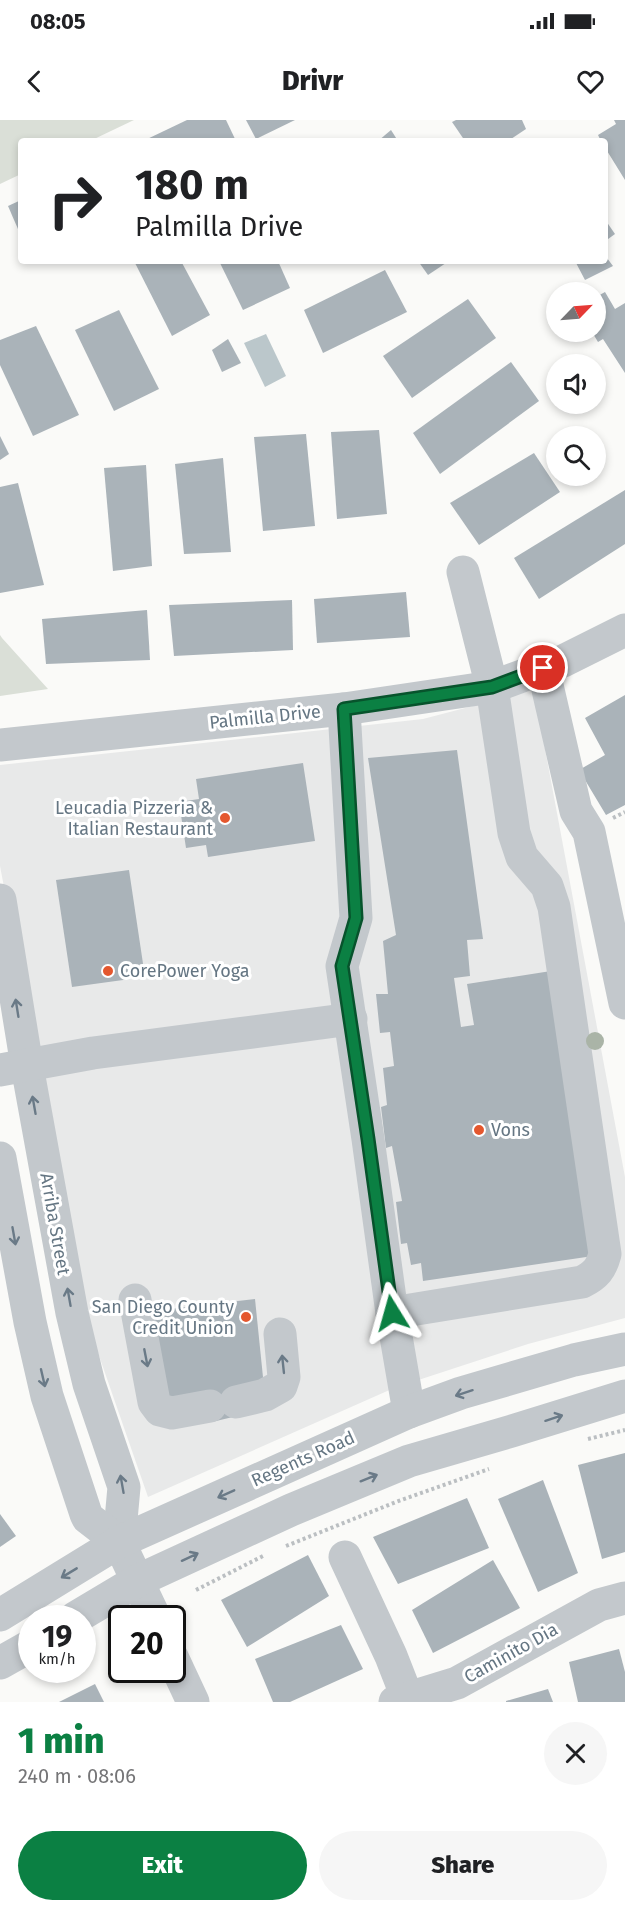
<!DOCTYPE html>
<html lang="en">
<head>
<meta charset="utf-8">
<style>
  :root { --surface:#fff; --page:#f6f6f6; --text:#202124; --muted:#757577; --accent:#0b8043 }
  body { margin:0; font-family:"Fira Sans",sans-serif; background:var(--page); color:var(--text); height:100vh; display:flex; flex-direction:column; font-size:22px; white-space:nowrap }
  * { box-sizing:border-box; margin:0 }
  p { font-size:20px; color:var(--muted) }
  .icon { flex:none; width:33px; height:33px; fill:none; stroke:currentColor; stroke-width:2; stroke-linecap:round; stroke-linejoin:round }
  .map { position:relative; height:1582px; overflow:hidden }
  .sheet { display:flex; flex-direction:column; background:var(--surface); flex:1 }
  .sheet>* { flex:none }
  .hud { position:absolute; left:18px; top:18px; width:590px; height:126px; border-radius:6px; box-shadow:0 3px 9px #0003; background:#fff; color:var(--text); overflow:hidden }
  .needle { width:39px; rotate:65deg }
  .tools { position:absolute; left:546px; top:162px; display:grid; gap:12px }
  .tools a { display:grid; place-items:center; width:60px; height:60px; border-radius:50%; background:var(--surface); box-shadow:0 3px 9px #0003; font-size:30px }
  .speed { position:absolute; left:18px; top:1485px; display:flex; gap:12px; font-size:30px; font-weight:700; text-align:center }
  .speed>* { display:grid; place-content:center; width:78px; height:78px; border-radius:50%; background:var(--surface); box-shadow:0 3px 9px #0003; line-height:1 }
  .speed small { font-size:15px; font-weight:400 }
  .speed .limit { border:3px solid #111; border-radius:9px; background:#fff; color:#111 }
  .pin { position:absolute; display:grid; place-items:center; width:51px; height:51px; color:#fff; margin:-26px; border:3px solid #fff; border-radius:50%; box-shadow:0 2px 6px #0007 }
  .me { position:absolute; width:66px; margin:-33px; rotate:352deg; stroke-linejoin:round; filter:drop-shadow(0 0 4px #0008) }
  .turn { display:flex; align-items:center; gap:21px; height:126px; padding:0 18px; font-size:27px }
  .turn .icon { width:78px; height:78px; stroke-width:2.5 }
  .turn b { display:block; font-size:42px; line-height:51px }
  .round { display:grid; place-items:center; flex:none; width:63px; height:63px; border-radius:32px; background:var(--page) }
  .headline { display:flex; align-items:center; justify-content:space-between; height:102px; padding:0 18px }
  h1 { font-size:36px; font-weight:800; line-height:45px; color:var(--accent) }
  .button { display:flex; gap:12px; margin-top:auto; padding:12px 18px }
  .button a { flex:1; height:69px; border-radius:36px; background:var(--accent); color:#fff; font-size:24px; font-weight:800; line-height:69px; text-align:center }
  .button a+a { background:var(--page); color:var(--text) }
  .status { display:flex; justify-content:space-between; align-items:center; height:42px; padding:0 30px; background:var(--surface); direction:ltr }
  .status svg { height:16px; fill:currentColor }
  header { display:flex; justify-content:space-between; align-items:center; height:78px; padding:0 18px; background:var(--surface); font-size:27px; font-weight:800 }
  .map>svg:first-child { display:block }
  .built { fill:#e8e9e9 }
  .green { fill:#dadfd7 }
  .water { fill:#bbc7cb }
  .building { fill:#aab3b9 }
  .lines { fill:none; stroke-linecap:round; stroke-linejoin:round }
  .path { stroke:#bbbfc2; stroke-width:4; stroke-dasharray:3 3; stroke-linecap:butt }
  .minor { stroke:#c3c8cc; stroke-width:33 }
  .tree { fill:#aab4a7 }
  .oneway { stroke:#6a7a87 }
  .route-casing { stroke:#07532c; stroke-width:15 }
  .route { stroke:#0b8043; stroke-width:10 }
  .poi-dot { fill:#e4572e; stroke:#fff; stroke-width:2 }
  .labels { text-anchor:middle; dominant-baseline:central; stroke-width:6; stroke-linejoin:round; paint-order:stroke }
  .street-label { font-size:18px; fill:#657683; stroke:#fff }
  .poi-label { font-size:18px; fill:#657683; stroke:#fff; text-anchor:end }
</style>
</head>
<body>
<div class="status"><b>08:05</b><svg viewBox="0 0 49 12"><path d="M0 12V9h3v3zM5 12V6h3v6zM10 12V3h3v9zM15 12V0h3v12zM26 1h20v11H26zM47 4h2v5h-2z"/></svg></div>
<header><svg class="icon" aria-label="back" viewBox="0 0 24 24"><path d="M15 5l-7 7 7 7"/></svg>Drivr<svg class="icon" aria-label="heart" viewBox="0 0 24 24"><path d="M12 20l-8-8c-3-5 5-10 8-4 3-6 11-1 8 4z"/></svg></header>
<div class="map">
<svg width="625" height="1582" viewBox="0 0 625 1582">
  <rect width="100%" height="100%" fill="#fafaf8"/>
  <path class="built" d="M534,570L625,1057V1198L528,1224L394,1268L148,1377L87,1201L0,746V645L423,599Z"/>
  <g class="green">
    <path d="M0,0H134L90,21H21V54L0,64Z"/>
    <path d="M0,515L2,518L48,569L0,576Z"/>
  </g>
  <path class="water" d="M266,214L286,256L265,267L244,223Z"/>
  <g class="building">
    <path d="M187,0H226L236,21H143Z"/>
    <path d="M246,0H295L256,19Z"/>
    <path d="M456,0H522L526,9L508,21H465L452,2Z"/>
    <path d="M614,0H625V60L604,26V21H601L598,15L616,4Z"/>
    <path d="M391,10L398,21H378Z"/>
    <path d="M21,80V116L8,86Z"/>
    <path d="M604,98L615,114L604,122Z"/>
    <path d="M604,134L613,146L585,160L575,141H604Z"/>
    <path d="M134,141H181L210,195L172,216Z"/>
    <path d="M219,141H278L290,168L243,190Z"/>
    <path d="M418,141H449L428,155Z"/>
    <path d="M385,150L407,192L323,233L304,190Z"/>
    <path d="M605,172L615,189L625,183V253L603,219L598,222L592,212H596V177Z"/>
    <path d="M468,179L496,218L412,278L383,236Z"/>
    <path d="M119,190L159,269L114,291L75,210Z"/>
    <path d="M36,206L79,295L33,316L0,245V220Z"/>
    <path d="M228,219L241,243L222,252L212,230Z"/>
    <path d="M511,242L539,281L440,354L413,313Z"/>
    <path d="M379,310L387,394L337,399L331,312Z"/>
    <path d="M306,314L315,406L263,411L254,317Z"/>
    <path d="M0,316L9,334L0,340Z"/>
    <path d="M534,333L560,372L479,425L450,383Z"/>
    <path d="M223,338L231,432L184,434L175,344Z"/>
    <path d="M146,345L152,446L113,451L104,348Z"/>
    <path d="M18,363L44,465L0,473V367Z"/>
    <path d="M625,370V424L539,479L514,438Z"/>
    <path d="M406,472L410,517L317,523L314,479Z"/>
    <path d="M292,480L293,530L174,536L169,485Z"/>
    <path d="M147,490L150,540L46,544L42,499Z"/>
    <path d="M625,575V685L606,695L579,650L605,635L585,598Z"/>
    <path d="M457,630L483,819L467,820L470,856L454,858L461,907L474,905L467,864L551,851L593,1136L423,1161L421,1143L411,1145L407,1123L401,1124L396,1082L402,1081L392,1026L386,1028L381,987L387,985L383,948L394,946L390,912L380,913L376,874H388L383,821L396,815L368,638Z"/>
    <path d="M303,643L315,721L208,737L206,725L186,728L179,682L199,679L196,659Z"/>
    <path d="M129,750L145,857L72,867L56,760Z"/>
    <path d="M255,1179L264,1267L237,1296L212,1302L164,1279L152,1191Z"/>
    <path d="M625,1333V1432L602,1439L578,1345Z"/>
    <path d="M543,1360L578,1453L538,1472L498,1379Z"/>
    <path d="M467,1378L489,1428L398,1464L373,1417Z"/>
    <path d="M0,1394L16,1416L0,1427Z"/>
    <path d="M308,1435L329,1476L247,1527L221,1480Z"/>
    <path d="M493,1440L520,1488L433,1533L412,1490Z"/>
    <path d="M341,1505L363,1549L290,1582H273L255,1539Z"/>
    <path d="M619,1529L625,1552V1582H578L569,1542Z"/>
    <path d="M95,1564L104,1582H59Z"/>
    <path d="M548,1569L553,1582H506V1581Z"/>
  </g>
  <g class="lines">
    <g class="path">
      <path d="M613,698L625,692"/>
      <path d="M588,1319L625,1310"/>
      <path d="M286,1426L396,1382L489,1349"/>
      <path d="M196,1470L265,1435"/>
    </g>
    <g class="minor">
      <path d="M543,548L576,691L589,712L625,883"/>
      <path d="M344,589L356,798L342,846L368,1019L392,1193L409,1292"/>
      <path d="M0,625L344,589L492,567L563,541L625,510"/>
      <path d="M0,780L27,946L72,1193L89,1264L124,1367L119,1422"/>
      <path d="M0,950L93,933L351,899"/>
      <path d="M0,1038L30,1202L47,1276L86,1394L88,1398L119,1422L155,1498"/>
      <path d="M135,1180L154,1282L160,1290L172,1293L210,1286"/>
      <path d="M392,1193L582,1162C596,1155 601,1149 605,1134L554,787L547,766L522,737L514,713L492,567L463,452"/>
      <path d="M236,1282L265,1275L281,1266L284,1257L280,1214"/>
      <path d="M345,1437L391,1536L409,1582"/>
      <path d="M0,1495L119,1422L409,1292L461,1273L574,1240L625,1229"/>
      <path d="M75,1498L137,1461L291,1390L409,1341L512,1311L625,1276"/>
      <path d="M172,1537L193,1582"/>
      <path d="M0,1543L32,1525"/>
      <path d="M395,1582L457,1563L599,1485L625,1478"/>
    </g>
  </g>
  <circle class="tree" cx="595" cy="921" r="9"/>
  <defs><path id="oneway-shaft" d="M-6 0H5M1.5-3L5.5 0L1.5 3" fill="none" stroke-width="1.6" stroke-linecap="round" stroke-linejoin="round" transform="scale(1.5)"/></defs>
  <g class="oneway">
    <use href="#oneway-shaft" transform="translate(17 888) rotate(-99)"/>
    <use href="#oneway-shaft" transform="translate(34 985) rotate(-100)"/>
    <use href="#oneway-shaft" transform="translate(14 1116) rotate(80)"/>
    <use href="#oneway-shaft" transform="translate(69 1177) rotate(-100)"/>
    <use href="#oneway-shaft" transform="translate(146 1238) rotate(79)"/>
    <use href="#oneway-shaft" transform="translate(283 1244) rotate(-96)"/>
    <use href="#oneway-shaft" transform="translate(43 1258) rotate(77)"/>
    <use href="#oneway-shaft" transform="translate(464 1273) rotate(162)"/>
    <use href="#oneway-shaft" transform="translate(554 1298) rotate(-18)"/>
    <use href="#oneway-shaft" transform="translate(369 1358) rotate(-22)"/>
    <use href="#oneway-shaft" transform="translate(122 1364) rotate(-100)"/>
    <use href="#oneway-shaft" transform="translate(226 1374) rotate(156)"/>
    <use href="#oneway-shaft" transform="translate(190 1437) rotate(-25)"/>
    <use href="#oneway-shaft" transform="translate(69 1453) rotate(149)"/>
  </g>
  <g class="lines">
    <g class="route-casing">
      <path id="route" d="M392,1193L368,1019L342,846L356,798L344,589L492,567L543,548"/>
    </g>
    <use href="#route" class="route"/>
  </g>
  <g class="poi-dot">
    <circle cx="225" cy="698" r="6"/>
    <circle cx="108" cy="851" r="6"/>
    <circle cx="479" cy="1010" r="6"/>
    <circle cx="246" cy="1197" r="6"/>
  </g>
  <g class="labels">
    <g class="street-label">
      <text transform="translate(265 597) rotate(-6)">Palmilla Drive</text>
      <text transform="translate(55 1104) rotate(80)">Arriba Street</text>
      <text transform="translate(303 1339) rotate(-24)">Regents Road</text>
      <text transform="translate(511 1533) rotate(-29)">Caminito Dia</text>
    </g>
    <g class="poi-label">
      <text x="213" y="688">Leucadia Pizzeria &amp;<tspan x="213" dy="21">Italian Restaurant</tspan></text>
      <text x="120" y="851" text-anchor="start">CorePower Yoga</text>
      <text x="491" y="1010" text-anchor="start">Vons</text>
      <text x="234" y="1187">San Diego County<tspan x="234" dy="21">Credit Union</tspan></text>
    </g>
  </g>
</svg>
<div class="tools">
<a><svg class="needle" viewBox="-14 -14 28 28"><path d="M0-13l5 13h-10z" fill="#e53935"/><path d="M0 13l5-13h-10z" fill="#757577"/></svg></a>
<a><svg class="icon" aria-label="sound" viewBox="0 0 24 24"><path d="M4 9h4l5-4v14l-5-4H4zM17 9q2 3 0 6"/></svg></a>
<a><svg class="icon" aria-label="search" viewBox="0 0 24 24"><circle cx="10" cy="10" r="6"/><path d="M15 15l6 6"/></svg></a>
</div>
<div class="speed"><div>19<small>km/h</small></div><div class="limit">20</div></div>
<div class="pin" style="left:543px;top:548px;background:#d93025"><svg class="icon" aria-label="arrive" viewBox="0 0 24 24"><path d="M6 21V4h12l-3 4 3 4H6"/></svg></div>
<svg class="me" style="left:392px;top:1193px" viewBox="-20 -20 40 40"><path d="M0-17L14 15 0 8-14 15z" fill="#0b8043" stroke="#fff" stroke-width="4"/></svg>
<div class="hud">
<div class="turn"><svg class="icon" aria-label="right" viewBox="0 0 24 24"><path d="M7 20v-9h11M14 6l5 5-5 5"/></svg><div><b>180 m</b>Palmilla Drive</div></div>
</div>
</div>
<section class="sheet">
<div class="headline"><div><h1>1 min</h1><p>240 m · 08:06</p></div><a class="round"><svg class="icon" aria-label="close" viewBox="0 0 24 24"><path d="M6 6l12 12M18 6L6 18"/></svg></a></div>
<div class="button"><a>Exit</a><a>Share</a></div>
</section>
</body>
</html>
